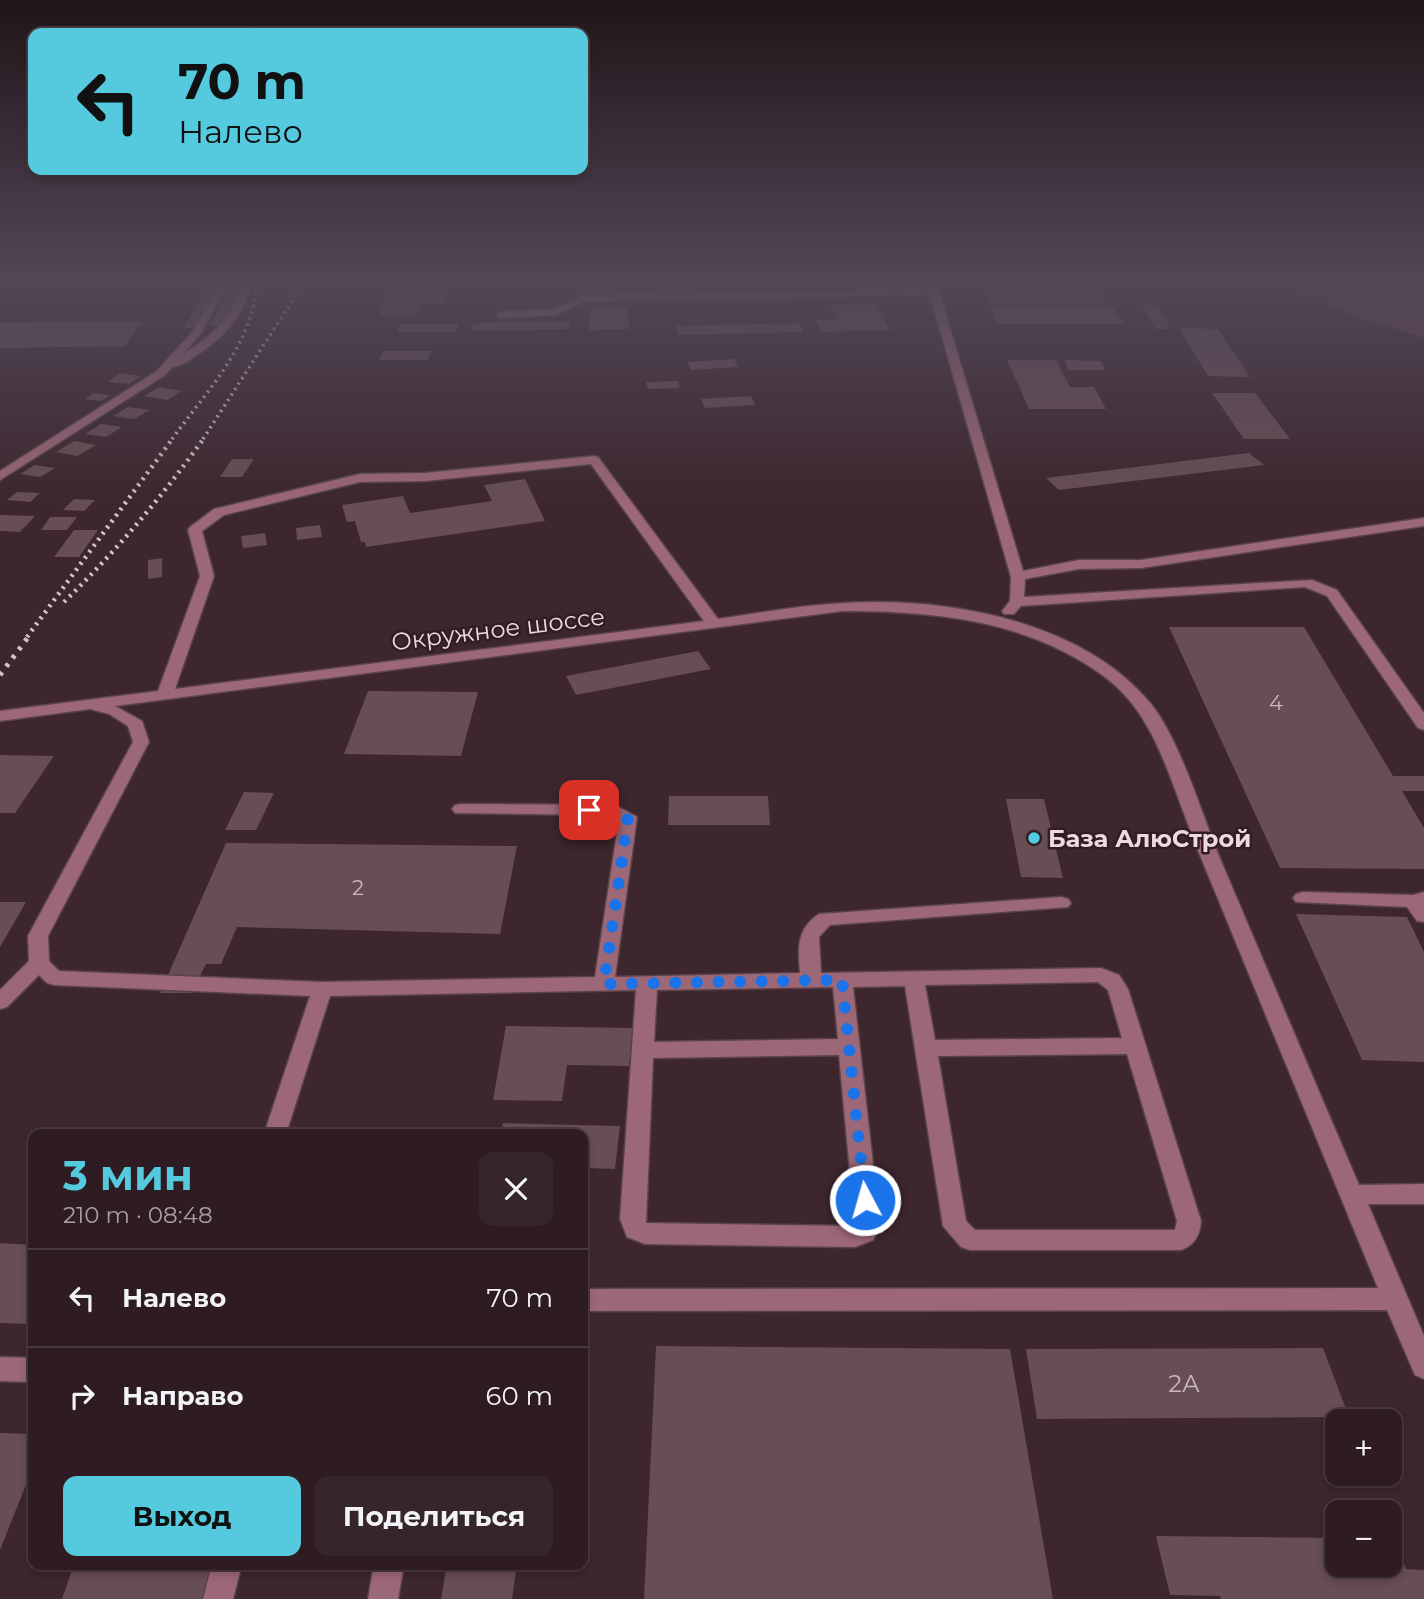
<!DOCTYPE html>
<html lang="ru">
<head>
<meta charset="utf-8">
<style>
  :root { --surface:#2e1c22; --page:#36252a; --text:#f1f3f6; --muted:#a7a1a5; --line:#493a40; --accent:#55cadf }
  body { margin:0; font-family:Montserrat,sans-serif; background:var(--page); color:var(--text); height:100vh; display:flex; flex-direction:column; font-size:26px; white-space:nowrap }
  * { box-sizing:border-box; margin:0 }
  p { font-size:23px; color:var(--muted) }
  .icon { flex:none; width:38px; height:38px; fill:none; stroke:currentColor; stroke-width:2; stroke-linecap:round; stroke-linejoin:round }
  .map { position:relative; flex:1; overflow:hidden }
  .details { position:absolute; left:28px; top:1129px; width:560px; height:441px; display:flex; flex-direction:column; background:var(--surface); border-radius:14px; box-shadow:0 4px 10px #0003,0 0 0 2px var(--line) }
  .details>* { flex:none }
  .top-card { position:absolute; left:28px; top:28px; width:560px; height:147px; border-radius:14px; box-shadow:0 4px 10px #0003,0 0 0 2px var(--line); background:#55cadf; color:#111; overflow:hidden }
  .tools { position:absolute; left:1325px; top:1409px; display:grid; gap:14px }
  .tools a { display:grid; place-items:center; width:77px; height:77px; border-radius:14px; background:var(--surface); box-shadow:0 4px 10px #0003,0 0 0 2px var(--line); font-size:35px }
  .pin { position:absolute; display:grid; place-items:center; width:60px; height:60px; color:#fff; margin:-30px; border-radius:14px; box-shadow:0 4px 10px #0006 }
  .me { position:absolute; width:77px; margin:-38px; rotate:354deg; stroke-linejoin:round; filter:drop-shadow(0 0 5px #0008) }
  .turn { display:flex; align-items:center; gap:24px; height:147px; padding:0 35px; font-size:32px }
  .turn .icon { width:91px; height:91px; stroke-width:2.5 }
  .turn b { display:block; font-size:49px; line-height:60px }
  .round { display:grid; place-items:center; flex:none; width:74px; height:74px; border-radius:14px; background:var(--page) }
  .head { display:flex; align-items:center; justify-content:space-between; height:119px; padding:0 35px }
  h1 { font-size:42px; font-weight:700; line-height:52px; color:var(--accent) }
  .cta { display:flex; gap:14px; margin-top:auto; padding:14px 35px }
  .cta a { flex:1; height:80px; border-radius:14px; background:var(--accent); color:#111; font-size:28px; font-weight:700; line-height:80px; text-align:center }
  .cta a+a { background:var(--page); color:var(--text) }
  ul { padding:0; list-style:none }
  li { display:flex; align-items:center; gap:21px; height:98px; padding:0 35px; border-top:2px solid var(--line) }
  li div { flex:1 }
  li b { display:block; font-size:26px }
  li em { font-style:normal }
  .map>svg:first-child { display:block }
  .green { fill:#633a46 }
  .building { fill:#674d54 }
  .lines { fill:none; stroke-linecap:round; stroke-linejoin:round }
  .minor-casing { stroke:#594349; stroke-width:3 }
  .minor { fill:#9c6776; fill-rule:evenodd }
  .rail-far2 { stroke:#d4c3c8; stroke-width:3.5; stroke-dasharray:2 4.5; stroke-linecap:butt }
  .rail-far1 { stroke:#d4c3c8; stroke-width:4.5; stroke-dasharray:2.5 5; stroke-linecap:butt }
  .rail { stroke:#d4c3c8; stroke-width:5; stroke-dasharray:3.5 7; stroke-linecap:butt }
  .route { stroke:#1a73e8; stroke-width:12; stroke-dasharray:0 21.6 }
  .poi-dot { fill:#55cadf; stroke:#331d23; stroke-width:2.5 }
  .labels { text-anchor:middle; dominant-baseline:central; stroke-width:5; stroke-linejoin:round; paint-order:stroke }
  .number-label { font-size:21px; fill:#cab8bc }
  .street-label { font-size:24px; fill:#ebdbdf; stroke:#331d23 }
  .poi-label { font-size:24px; font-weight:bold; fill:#ebdbdf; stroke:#331d23; text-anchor:start }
  .near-number-label { font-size:24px; fill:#cab8bc }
</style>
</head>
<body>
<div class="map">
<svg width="1424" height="1599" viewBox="0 0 1424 1599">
  <rect width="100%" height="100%" fill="#3d262d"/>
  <path class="green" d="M1282,281H1424V338L1355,317Z"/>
  <g class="building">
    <path d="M211,281H222L196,328H184Z"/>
    <path d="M824,282L829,288L654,290V286Z"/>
    <path d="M393,284H450L443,303H422L417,315H379Z"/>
    <path d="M984,287H1099L1108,303H991Z"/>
    <path d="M228,291H240L221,326H209Z"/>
    <path d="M876,303L890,330L821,332L816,320L838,319L831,304Z"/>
    <path d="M1142,305L1157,306L1171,329H1155Z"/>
    <path d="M628,307L629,329L589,330L590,308Z"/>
    <path d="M990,307H1114L1124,324H997Z"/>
    <path d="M143,321L125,346L0,348V323Z"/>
    <path d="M570,321V329L471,331L473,323Z"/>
    <path d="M800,323L803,332L677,335L676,326Z"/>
    <path d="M401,324H459L456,332H397Z"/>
    <path d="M1179,328L1218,329L1250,377L1208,376Z"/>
    <path d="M384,351H431L428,360H379Z"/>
    <path d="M734,359L738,367L691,370L687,362Z"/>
    <path d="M1007,360H1056L1070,387H1094L1106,409H1029Z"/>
    <path d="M1065,360L1101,361L1105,370H1068Z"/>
    <path d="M120,373L141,376L129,384L108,382Z"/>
    <path d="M678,381L680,388L648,389L646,382Z"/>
    <path d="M159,387L182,391L167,400L144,396Z"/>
    <path d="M94,393L110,395L101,401L85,399Z"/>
    <path d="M1212,393H1255L1290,439H1244Z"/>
    <path d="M751,396L755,405L705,408L701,399Z"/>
    <path d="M128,407L150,410L134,419L113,416Z"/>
    <path d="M101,424L122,427L106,437L85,434Z"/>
    <path d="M74,441L96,445L77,456L56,452Z"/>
    <path d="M1249,453L1264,465L1059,490L1046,478Z"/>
    <path d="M232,459H254L242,477H220Z"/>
    <path d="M35,465L55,468L40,477L20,474Z"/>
    <path d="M525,479L545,521L366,547L365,542H361L355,521L347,522L342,505L403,496L410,513L492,501L484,485Z"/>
    <path d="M17,492L40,493L30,502L7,500Z"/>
    <path d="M74,499L95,500L84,511L63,510Z"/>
    <path d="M0,515L35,516L20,532L0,531Z"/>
    <path d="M50,517H77L67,530H41Z"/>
    <path d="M320,525L322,537L297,540L296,528Z"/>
    <path d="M74,530H98L79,557H54Z"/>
    <path d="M265,533L267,545L243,548L241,536Z"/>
    <path d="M162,558V577L148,579V560Z"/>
    <path d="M1169,627H1304L1393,776H1424V791H1402L1424,828V869L1280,868Z"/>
    <path d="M698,651L711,669L576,695L566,676Z"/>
    <path d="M368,691L478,692L461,756L344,754Z"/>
    <path d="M0,755L54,756L15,813H0Z"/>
    <path d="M244,792L274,793L256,830H225Z"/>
    <path d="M669,796H768L770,825H668Z"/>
    <path d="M1006,799H1044L1063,878L1021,877Z"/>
    <path d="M226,843L517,846L500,934L237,927L221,964H206L192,993H160Z"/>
    <path d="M0,902H26L0,947Z"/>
    <path d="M1296,914L1407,917L1424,952V1062L1362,1060Z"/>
    <path d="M506,1026L633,1028L629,1066L567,1065L562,1101L493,1100Z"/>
    <path d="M503,1123L620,1126L615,1169L583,1168V1134H501Z"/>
    <path d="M0,1243L33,1245V1318L30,1324L0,1323Z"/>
    <path d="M656,1346L1010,1349L1053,1599H644Z"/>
    <path d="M1323,1348L1349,1417L1037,1419L1026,1349Z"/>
    <path d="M0,1433L33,1434V1467L0,1550Z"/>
    <path d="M1156,1536L1337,1538V1564H1390V1549H1399L1406,1569L1424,1570V1599H1221L1220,1596L1170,1595Z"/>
    <path d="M74,1564H216L207,1599H62Z"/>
    <path d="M447,1564H517L512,1599H441Z"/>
  </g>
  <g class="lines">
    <g class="minor-casing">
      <g id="minor">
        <path d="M220,281H229L202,332L183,354C213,335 235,317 241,281H251C245,316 225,336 197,355C189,360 182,366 172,367L165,375L0,480V471L157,371L193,331Z"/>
        <path d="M927,281H935L939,292L1023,571L1079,560H1141L1424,518V526L1141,568L1079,569L1025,579L1024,597L1312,580L1337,590L1424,713V730L1418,728L1327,596L1305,587L1021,606L1014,614H1004L1002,611L1010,601L1011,577L930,295L586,301L556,315L500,318L495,315L500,312L554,309L584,295L928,289Z"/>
        <path d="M594,456L598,457L718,619C759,613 802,605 844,603C946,597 1082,620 1151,704C1181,741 1204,822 1224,868C1269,974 1314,1080 1359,1185L1424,1184V1204H1368L1424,1336V1379L1415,1375L1387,1310L583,1311V1289L1378,1288C1327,1164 1276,1040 1225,916C1213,886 1200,857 1189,827C1168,773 1153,713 1105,677C1028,620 935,611 843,611L115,706L142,721L149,742L48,936L49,961L59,971L322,982L595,977L619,819L612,815L455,813L452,809L455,805L461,804L615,805L637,817L615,977L800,973C798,949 796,929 819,914L1061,897L1068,899L1071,903L1068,907L830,925L819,937L821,973L1101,968L1119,975L1128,989L1201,1221C1200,1235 1195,1245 1181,1250H970L961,1247L943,1226L905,986L853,987L880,1226L873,1240L855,1247L645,1244L627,1237L620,1219L636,990L330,996L286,1134H264L310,996L54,985L47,983L39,975L7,1007L0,1009V990L29,961L28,936L133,742L128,726L109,714L90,709L0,721V711L158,691L200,576L188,530L190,527L214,509L360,474L425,473ZM591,464L704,621L175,689L214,576L202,531L224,515L360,482L425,481ZM1098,982L1108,990L1122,1038L935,1040L925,985ZM833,987L838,1039L654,1042L657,990ZM1127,1054L1177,1221L1175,1230H975L966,1221L938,1056ZM839,1055L855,1226L646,1223L653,1058Z"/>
        <path d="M1303,892L1413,895L1424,892V922L1417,921L1407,907L1296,902L1293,898L1296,894Z"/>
        <path d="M0,1357L33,1358V1382L0,1381Z"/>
        <path d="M212,1564H242L233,1599H203Z"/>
        <path d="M374,1564H404L398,1599H368Z"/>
      </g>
    </g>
    <use href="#minor" class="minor"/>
    <g class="rail-far2">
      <path d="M172,439C207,391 254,343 257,281"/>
      <path d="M203,439L305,281"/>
    </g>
    <g class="rail-far1">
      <path d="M64,602C116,551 162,497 204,438"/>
      <path d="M27,637L173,438"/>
    </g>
    <path class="rail" d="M0,675L29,636"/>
  </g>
  <linearGradient id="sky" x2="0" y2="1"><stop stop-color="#221519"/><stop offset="0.56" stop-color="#514757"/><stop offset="1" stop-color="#514757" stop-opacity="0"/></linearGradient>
  <rect width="1424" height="505" fill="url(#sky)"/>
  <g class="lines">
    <path class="route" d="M589,810H615L628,817L604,984L842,980L865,1200"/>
  </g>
  <circle class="poi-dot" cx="1034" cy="838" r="7"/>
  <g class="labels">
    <g class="number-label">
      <text x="1276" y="702">4</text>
      <text x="358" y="887">2</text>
    </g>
    <g class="street-label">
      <text transform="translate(498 629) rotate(-7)">Окружное шоссе</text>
    </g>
    <g class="poi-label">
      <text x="1048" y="838">База АлюСтрой</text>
    </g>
    <g class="near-number-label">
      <text x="1184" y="1383">2А</text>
    </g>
  </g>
</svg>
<div class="tools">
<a>+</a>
<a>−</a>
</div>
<div class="pin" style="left:589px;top:810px;background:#d93025"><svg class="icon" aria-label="arrive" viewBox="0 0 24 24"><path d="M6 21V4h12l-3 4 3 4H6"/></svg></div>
<svg class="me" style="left:865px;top:1200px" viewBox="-20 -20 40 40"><circle r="17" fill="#1a73e8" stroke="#fff" stroke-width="3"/><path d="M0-11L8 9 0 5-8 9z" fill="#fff"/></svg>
<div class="top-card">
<div class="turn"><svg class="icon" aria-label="left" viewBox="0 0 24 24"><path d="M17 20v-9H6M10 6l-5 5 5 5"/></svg><div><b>70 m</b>Налево</div></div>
</div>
<section class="details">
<div class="head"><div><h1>3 мин</h1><p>210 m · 08:48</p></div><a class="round"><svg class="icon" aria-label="close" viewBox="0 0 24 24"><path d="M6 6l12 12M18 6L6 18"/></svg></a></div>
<ul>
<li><svg class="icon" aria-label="left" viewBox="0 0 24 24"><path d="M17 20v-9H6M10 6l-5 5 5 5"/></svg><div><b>Налево</b></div><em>70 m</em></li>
<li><svg class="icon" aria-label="right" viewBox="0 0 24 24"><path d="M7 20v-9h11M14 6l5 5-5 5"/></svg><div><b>Направо</b></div><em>60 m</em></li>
</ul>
<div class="cta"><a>Выход</a><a>Поделиться</a></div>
</section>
</div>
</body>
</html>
